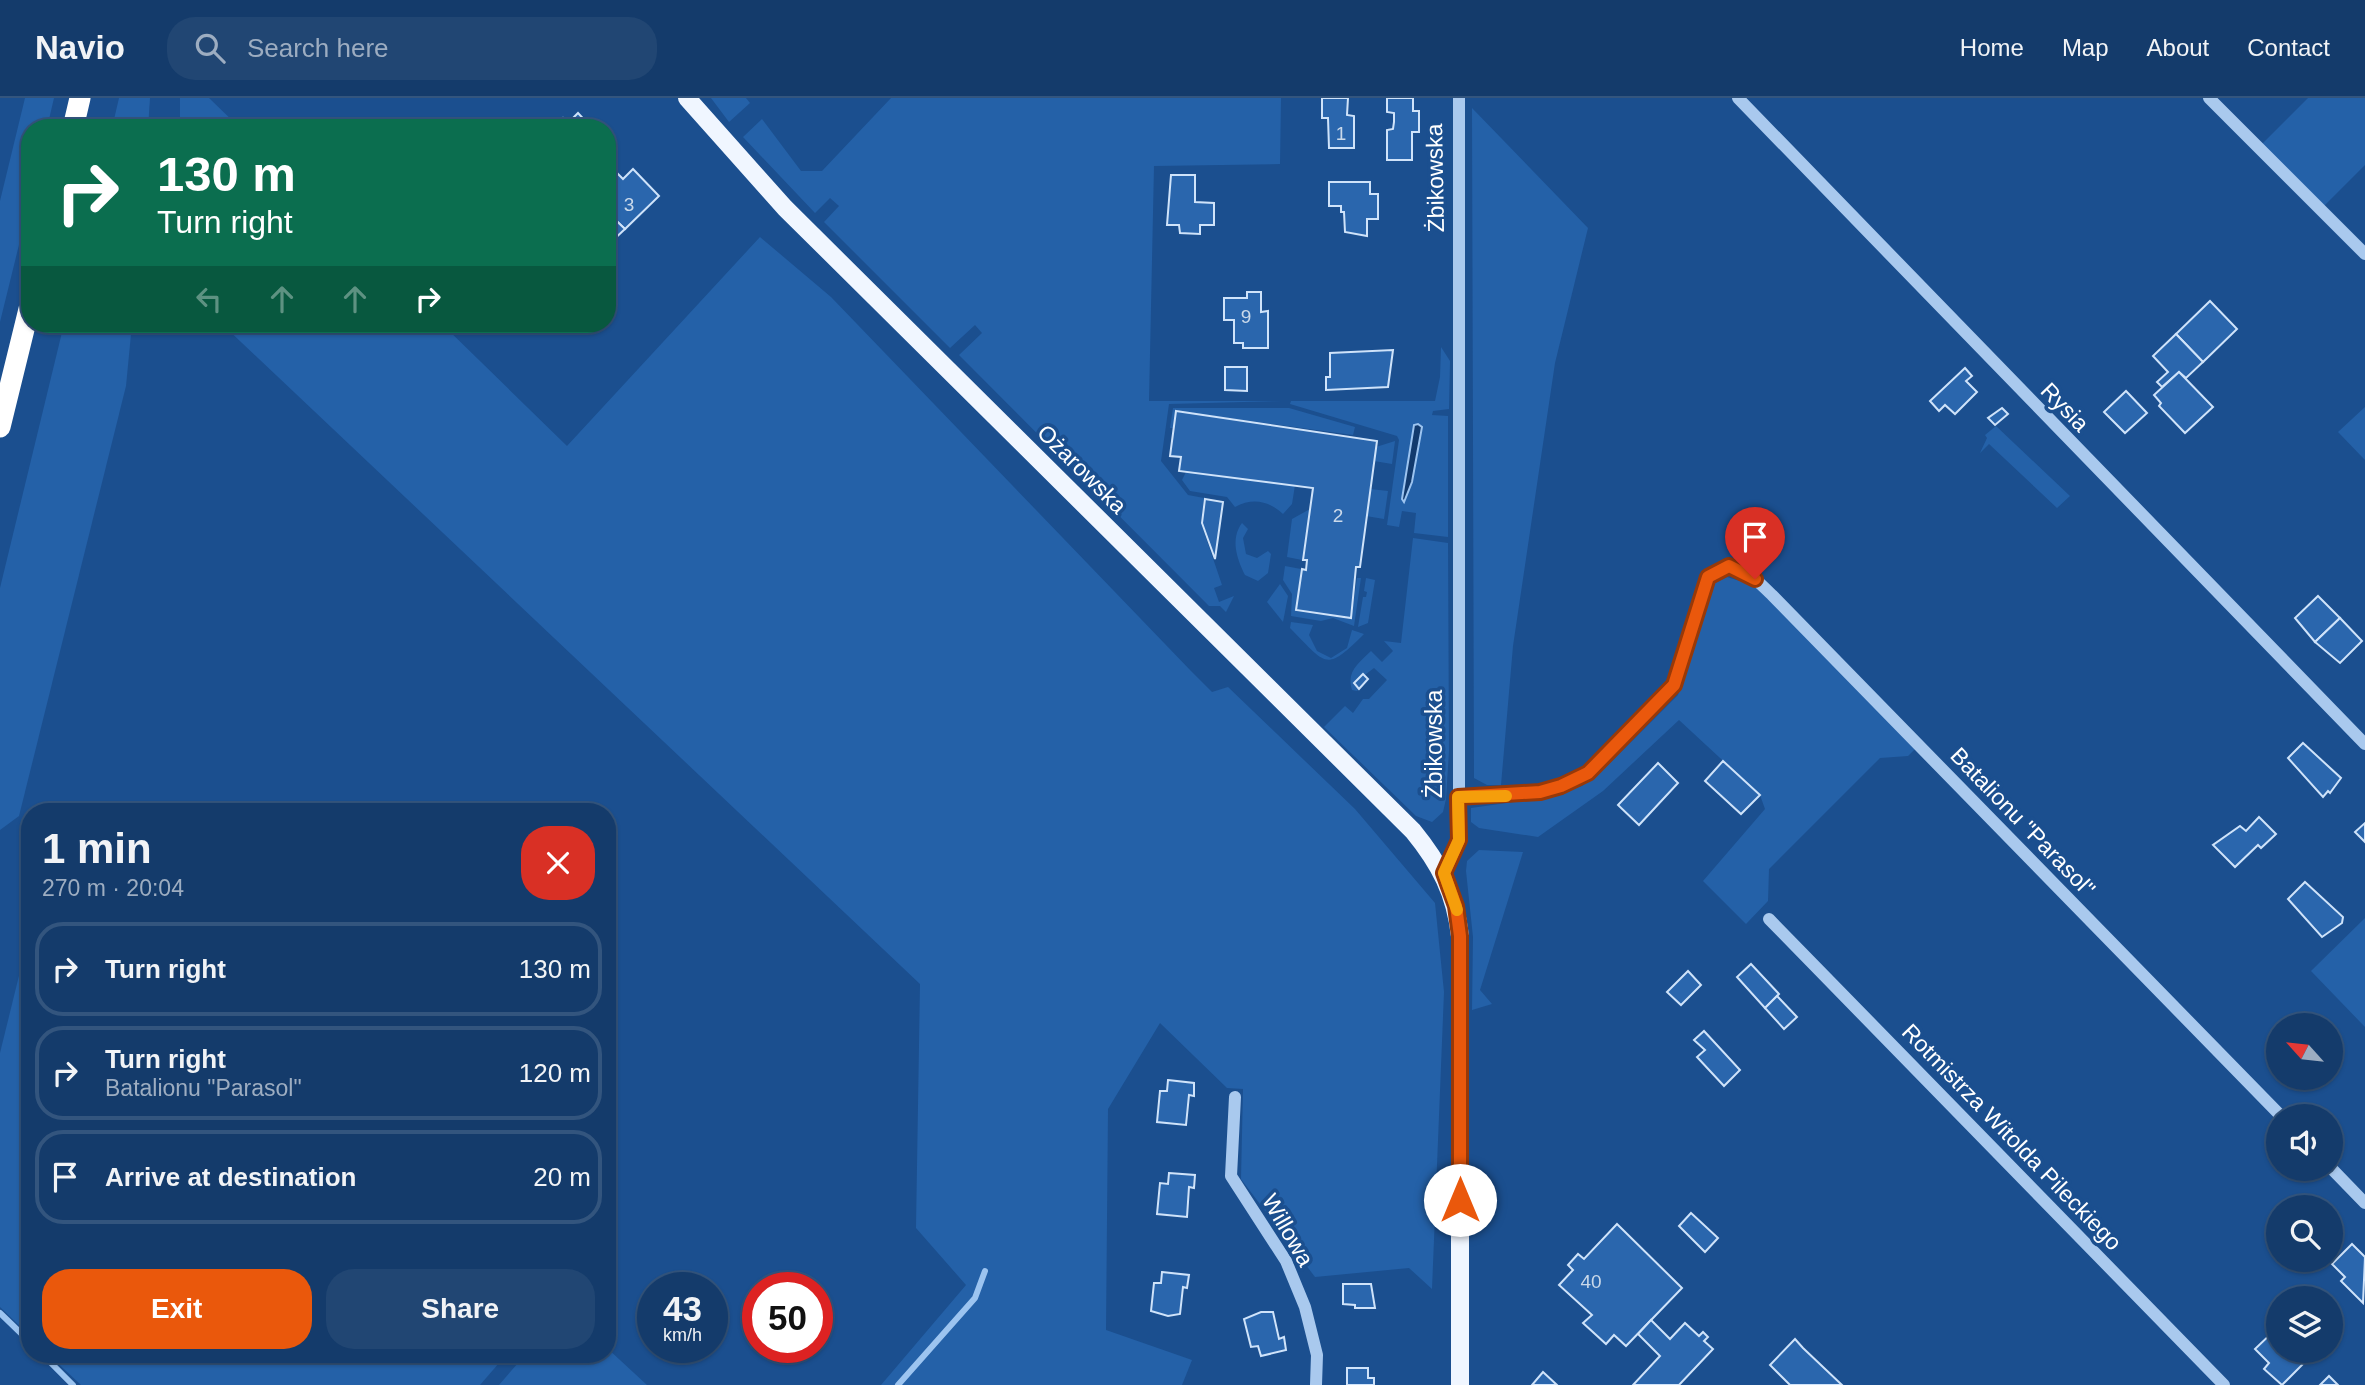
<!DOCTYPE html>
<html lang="en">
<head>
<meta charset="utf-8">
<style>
  :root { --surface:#143b6b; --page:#214673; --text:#f1f3f6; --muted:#9dadc1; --line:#33557e; --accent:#ea580c }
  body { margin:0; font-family:Helvetica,sans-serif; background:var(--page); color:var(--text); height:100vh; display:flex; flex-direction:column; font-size:26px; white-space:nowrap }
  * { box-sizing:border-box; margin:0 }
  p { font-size:23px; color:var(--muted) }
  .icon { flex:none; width:38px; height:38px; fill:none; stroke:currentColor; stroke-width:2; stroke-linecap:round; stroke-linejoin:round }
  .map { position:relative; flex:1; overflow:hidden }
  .details { position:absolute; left:21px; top:705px; width:595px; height:560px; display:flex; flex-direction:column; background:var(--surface); border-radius:28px; box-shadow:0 2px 5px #0004,0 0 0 2px var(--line) }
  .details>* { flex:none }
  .hud { position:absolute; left:21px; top:21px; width:595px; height:214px; border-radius:28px; box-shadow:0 2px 5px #0004,0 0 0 2px var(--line); background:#0b6e4f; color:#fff; overflow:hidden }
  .needle { width:46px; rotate:297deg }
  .tools { position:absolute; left:2266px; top:915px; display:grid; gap:14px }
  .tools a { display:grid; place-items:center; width:77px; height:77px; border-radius:50%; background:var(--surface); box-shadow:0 2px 5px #0004,0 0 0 2px var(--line); font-size:35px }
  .speed { position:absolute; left:637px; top:1174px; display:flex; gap:14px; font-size:35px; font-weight:700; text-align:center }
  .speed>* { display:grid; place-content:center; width:91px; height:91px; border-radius:50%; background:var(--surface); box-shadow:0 2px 5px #0004,0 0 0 2px var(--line); line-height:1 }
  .speed small { font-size:18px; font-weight:400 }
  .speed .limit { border:10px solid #d22; background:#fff; color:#111 }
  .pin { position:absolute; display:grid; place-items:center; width:60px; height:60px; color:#fff; margin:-72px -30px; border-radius:50% 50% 50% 0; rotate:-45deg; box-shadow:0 0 7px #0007 }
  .pin .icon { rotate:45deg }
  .me { position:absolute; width:77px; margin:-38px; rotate:0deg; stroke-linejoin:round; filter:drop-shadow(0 0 5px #0008) }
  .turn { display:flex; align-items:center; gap:24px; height:147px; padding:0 21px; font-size:32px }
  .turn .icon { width:91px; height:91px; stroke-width:2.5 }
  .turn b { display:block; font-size:49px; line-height:60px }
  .lanes { display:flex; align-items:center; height:66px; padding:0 21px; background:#0003; justify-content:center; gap:35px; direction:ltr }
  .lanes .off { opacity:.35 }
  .round { display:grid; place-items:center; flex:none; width:74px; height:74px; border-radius:28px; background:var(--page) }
  .head { display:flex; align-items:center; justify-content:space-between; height:119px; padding:0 21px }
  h1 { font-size:42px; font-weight:600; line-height:52px }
  .primary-button { display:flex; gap:14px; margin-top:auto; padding:14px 21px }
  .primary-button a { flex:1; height:80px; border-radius:28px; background:var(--accent); color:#fff; font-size:28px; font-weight:600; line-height:80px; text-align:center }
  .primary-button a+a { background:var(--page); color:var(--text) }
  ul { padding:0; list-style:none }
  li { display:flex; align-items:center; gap:21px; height:94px; margin:0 14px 10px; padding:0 7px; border:4px solid var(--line); border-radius:28px }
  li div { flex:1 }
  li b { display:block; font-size:26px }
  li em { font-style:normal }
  header { display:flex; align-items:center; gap:42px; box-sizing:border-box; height:98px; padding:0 35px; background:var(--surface); border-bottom:2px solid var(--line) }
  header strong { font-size:33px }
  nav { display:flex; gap:38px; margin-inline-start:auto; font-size:24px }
  .search { width:490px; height:63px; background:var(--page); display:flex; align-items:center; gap:18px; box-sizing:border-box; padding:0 24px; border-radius:28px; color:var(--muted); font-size:26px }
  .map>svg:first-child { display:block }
  .green { fill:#2461a8 }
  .water { fill:#123a6d; stroke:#9cc4f0; stroke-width:2 }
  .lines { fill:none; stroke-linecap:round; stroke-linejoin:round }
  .stream { stroke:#9cc4f0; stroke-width:6 }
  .building { fill:#2a66ad; stroke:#cfe3fa; stroke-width:2 }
  .minor { stroke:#a9c9ee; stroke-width:12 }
  .major { stroke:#f0f6ff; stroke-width:18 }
  .highway { stroke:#fff; stroke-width:21 }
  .route-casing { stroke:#983908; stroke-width:18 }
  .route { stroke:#ea580c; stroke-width:12 }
  .slow { stroke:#f59e0b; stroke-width:12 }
  .labels { text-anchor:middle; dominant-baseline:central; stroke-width:7; stroke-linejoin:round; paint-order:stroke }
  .number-label { font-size:19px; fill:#cad9ea }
  .street-label { font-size:23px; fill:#fff; stroke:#1b4f8f }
</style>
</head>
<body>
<header>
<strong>Navio</strong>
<div class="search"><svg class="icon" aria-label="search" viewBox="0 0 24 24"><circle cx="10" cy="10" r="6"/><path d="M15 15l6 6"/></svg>Search here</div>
<nav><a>Home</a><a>Map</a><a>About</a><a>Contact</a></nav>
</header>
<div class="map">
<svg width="2365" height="1287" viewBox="0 0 2365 1287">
  <rect width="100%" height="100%" fill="#1b4f8f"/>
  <g class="green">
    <path d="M25,0H54L47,30H30V102L0,224V103Z"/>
    <path d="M119,0H150L148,30H112Z"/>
    <path d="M180,0H209L240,30H180Z"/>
    <path d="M711,0H746L750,5L729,24Z"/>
    <path d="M891,0H1281L1280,66L1154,68L1149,303H1283L1169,306L1161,363L1188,397L1204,400L1201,425L1222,487L1214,490L1219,504L1234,498L1226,514L1220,508H1209L959,257L982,235L975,227L950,250L824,124L839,108L830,100L815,115L743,39L762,21L801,73H822Z"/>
    <path d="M2308,0H2365V67L2324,108L2262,46Z"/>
    <path d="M1472,10L1588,130L1555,265L1513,548L1501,687H1487L1474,680Z"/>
    <path d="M760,139L831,199L1191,573L1212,594L1228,589L1355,711L1435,805L1444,894L1432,1191L1409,1170L1315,1179L1241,1081L1243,991L1227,990L1160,925L1108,1011L1106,1232L1192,1262L1182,1287H881L966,1187L916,1130L920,886L222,226H442L567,348Z"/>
    <path d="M64,226H132L126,288L19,718L0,732V490Z"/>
    <path d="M1441,249L1450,263L1449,311L1433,313L1432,317L1448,318V439L1414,435L1416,415L1402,413L1399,429L1387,427L1399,342L1397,338L1290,306L1291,303H1435L1440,279Z"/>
    <path d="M2365,309V362L2338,334Z"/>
    <path d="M1173,310H1289L1355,329L1353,337L1177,313L1174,330H1170Z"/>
    <path d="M1996,328L2070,398L2057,410L1989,346L1980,355L1987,340L1985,337Z"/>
    <path d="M1395,343L1392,366L1374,363L1376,349Z"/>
    <path d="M1186,374L1295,387L1292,406L1283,416C1269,403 1253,399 1235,409L1227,399L1190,393L1182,382Z"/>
    <path d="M1370,391L1388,393L1384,421L1366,418Z"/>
    <path d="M1310,411L1302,462L1287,459L1292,421Z"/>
    <path d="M1242,425L1248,431L1243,440L1246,456L1257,460L1268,453L1271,456L1268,475L1258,483L1245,477C1237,461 1230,441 1242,425Z"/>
    <path d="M1413,440L1448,445L1449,653L1446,701L1443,714L1432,724L1416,718L1324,629L1345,608L1353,615L1363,601H1369L1387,582L1374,570L1353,586L1359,591L1357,593L1352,592C1346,573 1359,565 1371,553L1382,564L1393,553L1384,543L1401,545Z"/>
    <path d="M1285,468L1301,471L1296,513L1351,521L1357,480H1361L1354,528L1333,520L1321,523L1291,518L1292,496L1283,482Z"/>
    <path d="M1727,479L1756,488L1915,651L1908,658L1880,660L1769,771L1768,803L1746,826L1703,783L1765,711L1760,697L1679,622L1603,693L1538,739L1479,730L1471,724V710L1549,699L1582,688L1608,667L1678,597L1709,495L1715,485Z"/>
    <path d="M1366,480L1375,482L1368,525L1358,529L1363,499H1366L1367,494L1364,493Z"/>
    <path d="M1280,486L1288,498L1283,524L1267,504Z"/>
    <path d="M1291,524L1313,527L1309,537L1317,553L1331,560L1347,550L1352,532L1364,536C1325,575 1327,567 1290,530Z"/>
    <path d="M1479,752L1523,754L1480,892L1492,906L1472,912L1473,839L1466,773L1467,763Z"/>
    <path d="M2365,820V929L2311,873Z"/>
    <path d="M30,833V1238L0,1209V955Z"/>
    <path d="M607,1250L647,1287H499L525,1257L607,1256Z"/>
    <path d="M49,1257H506L480,1287H81Z"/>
  </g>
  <path class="water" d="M1418,326L1422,329L1412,384L1404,404L1402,401L1414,327Z"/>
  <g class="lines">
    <g class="stream">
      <path d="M0,1215L30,1244"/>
      <path d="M42,1256L73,1287"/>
      <path d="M898,1287L975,1200L985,1173"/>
    </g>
  </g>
  <g class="building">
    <path d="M1322,0H1348L1347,17L1354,18V50H1329L1328,20H1322Z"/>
    <path d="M1387,0H1413V13H1419V34H1412V62H1387V32L1393,31L1394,24V15L1387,14Z"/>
    <path d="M578,15L592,30L555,28L563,20L568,25Z"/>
    <path d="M633,71L659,98L625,131L607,114V97L615,89L610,84L618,76L623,81Z"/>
    <path d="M1171,77H1195V104L1214,105V127H1200V136L1180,135L1179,127H1167Z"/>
    <path d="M1329,84H1370V96H1378V121H1367V138L1345,134L1344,114H1341V108H1329Z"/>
    <path d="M607,114L625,131L610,145L607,142Z"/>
    <path d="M1247,194H1261V214L1268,213V250H1243V245H1234V222H1224V200H1247Z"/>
    <path d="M2210,203L2237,231L2203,264L2176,236Z"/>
    <path d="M2176,236L2203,264L2186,280L2179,274L2162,289L2157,284L2168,274L2153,258Z"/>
    <path d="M1393,252L1388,289L1326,292V279H1330V255Z"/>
    <path d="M1225,269H1247V293L1225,292Z"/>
    <path d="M1965,270L1972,278L1966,283L1977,294L1955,316L1945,307L1939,313L1930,303Z"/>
    <path d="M2179,274L2213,309L2185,335L2159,308L2161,305L2154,297Z"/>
    <path d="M2126,293L2147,315L2125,335L2104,314Z"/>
    <path d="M2002,310L2008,316L1995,327L1988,320Z"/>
    <path d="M1176,313L1377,343L1360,469H1356L1351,520L1296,512L1302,471L1306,472L1307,462H1303L1313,390L1179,373L1181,359L1170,358Z"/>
    <path d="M1205,401L1223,404L1215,461L1202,425Z"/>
    <path d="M2318,498L2340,520L2315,544L2295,520Z"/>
    <path d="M2340,520L2362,543L2340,565L2315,544Z"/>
    <path d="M1363,576L1368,581L1359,591L1354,585Z"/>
    <path d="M2303,645L2341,680L2330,695L2328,693L2323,699L2288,660Z"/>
    <path d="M1723,663L1760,697L1741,716L1705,683Z"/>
    <path d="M1658,665L1678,685L1639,727L1618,707Z"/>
    <path d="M2259,719L2276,736L2261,750L2258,747L2235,769L2213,747L2240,728L2246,733Z"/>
    <path d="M2365,725V744L2355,734Z"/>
    <path d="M2305,784L2343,819L2342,825L2322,839L2288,801Z"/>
    <path d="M1751,866L1779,896L1765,910L1737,879Z"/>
    <path d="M1688,873L1701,887L1681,907L1667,894Z"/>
    <path d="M1777,898L1797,919L1784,931L1765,910Z"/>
    <path d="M1704,933L1740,972L1724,988L1697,959L1705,952L1694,942Z"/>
    <path d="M1168,982L1194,985V998L1189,997L1186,1027L1157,1024L1160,993H1167Z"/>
    <path d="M1169,1075L1195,1077L1194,1090L1189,1089L1187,1119L1157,1116L1160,1085L1168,1086Z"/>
    <path d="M1691,1115L1718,1140L1705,1154L1679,1128Z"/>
    <path d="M1617,1126L1682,1190L1626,1248L1614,1237L1606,1246L1583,1225L1592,1217L1559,1187L1573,1172L1568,1167L1578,1156L1584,1161Z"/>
    <path d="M2352,1146L2365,1159L2363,1205L2341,1183L2345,1179L2332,1166Z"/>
    <path d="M1162,1174L1189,1177L1187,1190L1183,1189L1180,1216L1168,1218L1151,1213L1154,1185H1161Z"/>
    <path d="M1343,1186H1371L1375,1210H1355V1207L1343,1206Z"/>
    <path d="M1261,1214H1273L1279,1241L1284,1239L1286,1252L1261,1258L1258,1248L1251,1249L1244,1221Z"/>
    <path d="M1651,1222L1670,1241L1685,1225L1699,1238L1703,1234L1708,1239L1704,1243L1713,1251L1679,1287H1633L1660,1258L1638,1236Z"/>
    <path d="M2278,1229V1253H2302L2300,1256L2306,1263L2282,1287L2264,1271L2269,1265L2255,1251Z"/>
    <path d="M1795,1241L1803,1250L1842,1287H1790L1770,1267Z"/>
    <path d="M1347,1270H1368V1280H1374V1287H1347Z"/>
    <path d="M1543,1274L1557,1287H1532Z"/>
    <path d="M2329,1278L2338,1287H2320Z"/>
  </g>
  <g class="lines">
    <g class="minor">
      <path d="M1738,0L2365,646"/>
      <path d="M2209,0L2365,156"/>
      <path d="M1458,699L1540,694L1561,689L1588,675L1674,587L1708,479C1736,457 1751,477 1772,497L2281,1018"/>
      <path d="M1444,775L1459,742V0"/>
      <path d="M1769,821L2224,1287"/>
      <path d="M1235,999L1231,1078L1286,1163L1305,1209L1317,1257L1316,1287"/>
      <path d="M2331,1070L2365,1105"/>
    </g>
    <path class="major" d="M687,0L785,110L1413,733C1440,766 1455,795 1460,838V1287"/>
    <g class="highway">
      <path d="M73,30L80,0"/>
      <path d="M0,329L30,207"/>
    </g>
  </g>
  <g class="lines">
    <g class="route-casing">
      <path id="route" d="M1460,1102V838L1456,808L1444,775L1459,742L1458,699L1540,694L1561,688L1588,675L1674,587L1708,479L1729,468L1755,481"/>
    </g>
    <use href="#route" class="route"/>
    <path class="slow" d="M1457,812L1444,775L1459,742L1458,699L1506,698"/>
  </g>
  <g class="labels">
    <g class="number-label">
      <text x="1341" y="35">1</text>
      <text x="629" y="106">3</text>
      <text x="1246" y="218">9</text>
      <text x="1338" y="417">2</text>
      <text x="1591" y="1183">40</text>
    </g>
    <g class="street-label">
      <text transform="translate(1435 80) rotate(-91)">Żbikowska</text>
      <text transform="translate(2065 309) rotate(46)">Rysia</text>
      <text transform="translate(1082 371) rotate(45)">Ożarowska</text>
      <text transform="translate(1434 646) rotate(-90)">Żbikowska</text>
      <text transform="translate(2023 724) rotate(46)">Batalionu "Parasol"</text>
      <text transform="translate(2012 1039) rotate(46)">Rotmistrza Witolda Pileckiego</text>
      <text transform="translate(1288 1132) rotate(60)">Willowa</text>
    </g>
  </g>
</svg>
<div class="tools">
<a><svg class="needle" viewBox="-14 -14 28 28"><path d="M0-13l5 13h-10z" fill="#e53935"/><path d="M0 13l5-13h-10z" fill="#9dadc1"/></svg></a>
<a><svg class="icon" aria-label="sound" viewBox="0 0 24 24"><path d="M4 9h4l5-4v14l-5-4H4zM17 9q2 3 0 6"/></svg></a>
<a><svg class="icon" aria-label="search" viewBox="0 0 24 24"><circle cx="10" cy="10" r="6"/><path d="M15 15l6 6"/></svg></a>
<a><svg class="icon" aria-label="layers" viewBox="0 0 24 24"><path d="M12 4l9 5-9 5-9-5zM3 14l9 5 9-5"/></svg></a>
</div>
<div class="speed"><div>43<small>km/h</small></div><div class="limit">50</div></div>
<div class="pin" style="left:1755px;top:481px;background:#d93025"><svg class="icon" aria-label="arrive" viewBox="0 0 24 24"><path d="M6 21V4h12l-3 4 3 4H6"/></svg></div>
<svg class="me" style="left:1460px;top:1102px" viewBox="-20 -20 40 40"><circle r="19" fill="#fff"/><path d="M0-13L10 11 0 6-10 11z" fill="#ea580c"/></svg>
<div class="hud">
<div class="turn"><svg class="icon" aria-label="right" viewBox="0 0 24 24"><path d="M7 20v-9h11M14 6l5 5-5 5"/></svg><div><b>130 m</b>Turn right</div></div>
<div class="lanes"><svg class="icon off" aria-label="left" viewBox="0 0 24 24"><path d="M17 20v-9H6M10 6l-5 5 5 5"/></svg><svg class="icon off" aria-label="ahead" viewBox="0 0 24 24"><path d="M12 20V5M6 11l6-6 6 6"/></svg><svg class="icon off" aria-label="ahead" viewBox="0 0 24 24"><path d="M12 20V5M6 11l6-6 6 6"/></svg><svg class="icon" aria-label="right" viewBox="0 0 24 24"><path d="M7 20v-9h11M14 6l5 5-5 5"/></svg></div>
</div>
<section class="details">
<div class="head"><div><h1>1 min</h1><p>270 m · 20:04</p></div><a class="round" style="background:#d93025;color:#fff"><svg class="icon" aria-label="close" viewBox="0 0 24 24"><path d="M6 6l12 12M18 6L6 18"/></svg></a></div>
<ul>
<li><svg class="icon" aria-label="right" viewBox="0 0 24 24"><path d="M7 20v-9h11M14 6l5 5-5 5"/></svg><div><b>Turn right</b></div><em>130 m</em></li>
<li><svg class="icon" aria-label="right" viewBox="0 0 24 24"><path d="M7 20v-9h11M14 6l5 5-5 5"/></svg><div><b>Turn right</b><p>Batalionu &quot;Parasol&quot;</p></div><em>120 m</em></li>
<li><svg class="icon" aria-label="arrive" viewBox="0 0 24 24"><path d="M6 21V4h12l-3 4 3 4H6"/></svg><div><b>Arrive at destination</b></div><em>20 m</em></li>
</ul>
<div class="primary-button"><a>Exit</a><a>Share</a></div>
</section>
</div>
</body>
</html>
